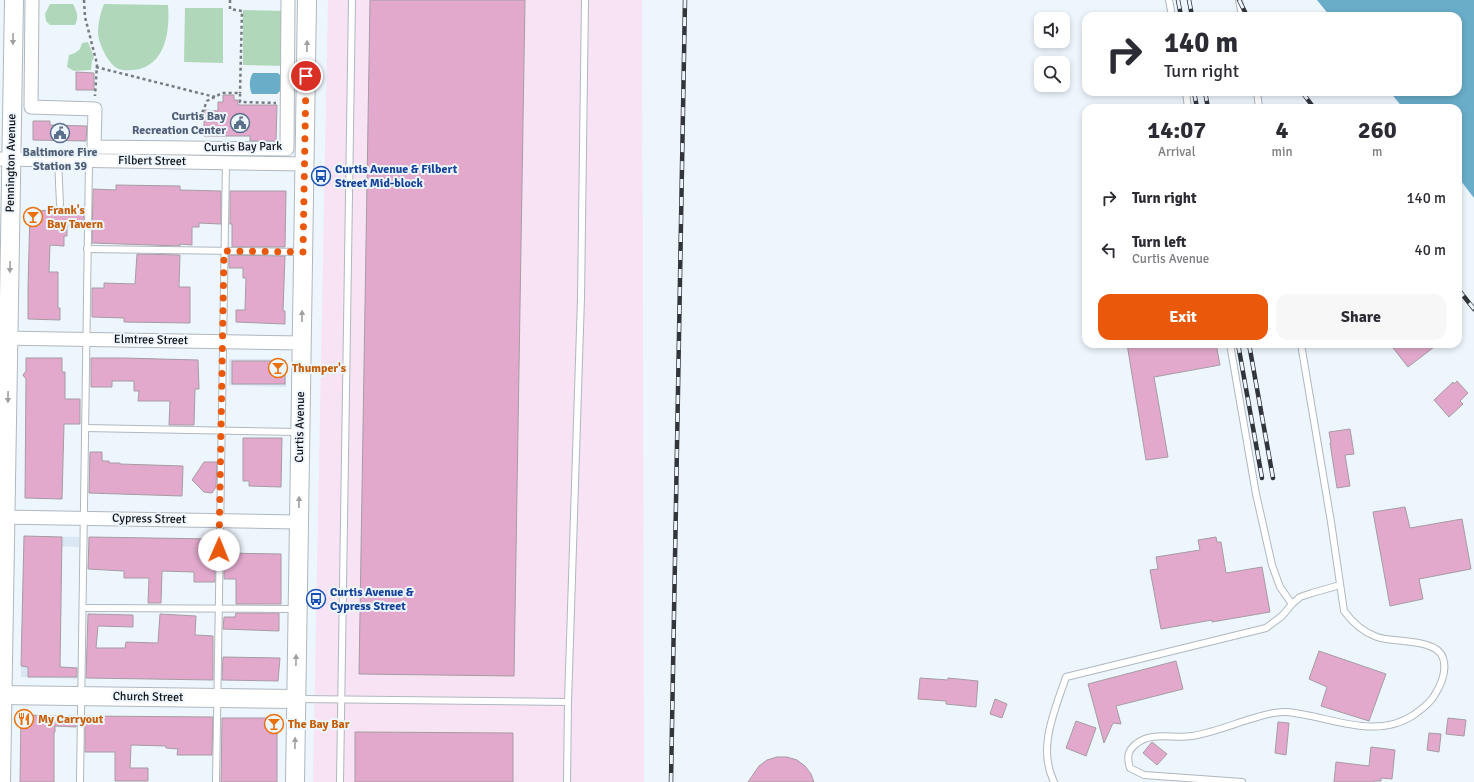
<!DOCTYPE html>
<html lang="en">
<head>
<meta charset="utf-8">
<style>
  :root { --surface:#fff; --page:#f7f7f7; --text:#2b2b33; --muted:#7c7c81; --accent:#ea580c }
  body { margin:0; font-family:Signika,sans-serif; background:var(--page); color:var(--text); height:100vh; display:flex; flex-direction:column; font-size:15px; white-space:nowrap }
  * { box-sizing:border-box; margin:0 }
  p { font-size:13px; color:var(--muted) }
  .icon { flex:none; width:22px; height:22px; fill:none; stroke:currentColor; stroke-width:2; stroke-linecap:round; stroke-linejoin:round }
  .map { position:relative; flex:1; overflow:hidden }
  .panel { position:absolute; left:1082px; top:104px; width:380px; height:244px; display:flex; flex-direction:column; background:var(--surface); border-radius:12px; box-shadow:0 2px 6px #0003 }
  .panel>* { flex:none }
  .hud { position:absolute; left:1082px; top:12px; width:380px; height:84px; border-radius:12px; box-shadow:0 2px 6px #0003; background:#fff; color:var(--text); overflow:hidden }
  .buttons { position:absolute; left:1034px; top:12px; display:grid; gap:8px }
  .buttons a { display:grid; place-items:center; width:36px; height:36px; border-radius:8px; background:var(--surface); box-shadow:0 2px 6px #0003; font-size:20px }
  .pin { position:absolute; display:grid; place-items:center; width:34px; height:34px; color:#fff; margin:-17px; border:2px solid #fff; border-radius:50%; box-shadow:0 1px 4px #0007 }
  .me { position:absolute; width:44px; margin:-22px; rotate:1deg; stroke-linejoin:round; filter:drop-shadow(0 0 3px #0008) }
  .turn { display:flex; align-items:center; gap:14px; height:84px; padding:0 16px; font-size:18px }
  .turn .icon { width:52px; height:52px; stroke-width:2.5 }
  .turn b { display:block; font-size:28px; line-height:34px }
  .eta { display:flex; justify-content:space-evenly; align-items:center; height:68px; text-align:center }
  .eta b { font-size:24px; font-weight:700; line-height:28px }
  .action { display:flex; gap:8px; margin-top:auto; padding:8px 16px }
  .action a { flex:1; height:46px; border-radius:12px; background:var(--accent); color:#fff; font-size:16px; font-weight:700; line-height:46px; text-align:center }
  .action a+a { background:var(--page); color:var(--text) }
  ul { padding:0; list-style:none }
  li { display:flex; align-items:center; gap:12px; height:52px; padding:0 16px }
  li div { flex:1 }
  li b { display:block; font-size:15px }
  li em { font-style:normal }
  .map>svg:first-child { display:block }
  .built { fill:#d9e6f4 }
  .industrial { fill:#f7e3f3 }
  .green { fill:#b0d7ba }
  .water { fill:#69adc9 }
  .building { fill:#e2a9cd; stroke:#a69ca2 }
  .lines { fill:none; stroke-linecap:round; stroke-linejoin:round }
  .lane-casing { stroke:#b0b8bf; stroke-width:8 }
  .street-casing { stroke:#b0b8bf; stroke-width:15 }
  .secondary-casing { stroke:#b0b8bf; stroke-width:20 }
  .path { stroke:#767b81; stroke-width:2.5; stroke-dasharray:3 3; stroke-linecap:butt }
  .lane { stroke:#fff; stroke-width:6 }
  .street { stroke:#fff; stroke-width:13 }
  .secondary { stroke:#fff; stroke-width:18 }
  .rail-casing { stroke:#32363a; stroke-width:4.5 }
  .rail { stroke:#edf5fd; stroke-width:3; stroke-dasharray:9; stroke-linecap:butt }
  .oneway { fill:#9fa0a1 }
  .route { stroke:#ea580c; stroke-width:7; stroke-dasharray:0 12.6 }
  .labels { text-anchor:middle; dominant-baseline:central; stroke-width:4; stroke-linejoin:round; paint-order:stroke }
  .service-label { font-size:12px; font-weight:bold; fill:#4e5e75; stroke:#edf5fd; text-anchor:end }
  .street-label { font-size:12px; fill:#0f1215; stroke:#edf5fd }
  .transit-label { font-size:12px; font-weight:bold; fill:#164399; stroke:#edf5fd; text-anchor:start }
  .food-label { font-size:12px; font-weight:bold; fill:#c56008; stroke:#edf5fd; text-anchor:start }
</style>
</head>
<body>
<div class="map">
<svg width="1474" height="782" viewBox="0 0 1474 782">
  <rect width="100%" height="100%" fill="#edf5fd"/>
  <g class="built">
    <path d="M29,210L86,211V228L29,226Z"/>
    <path d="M229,359H286V387L229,385Z"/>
    <path d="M24,536L79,537V547L24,545Z"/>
    <path d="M21,666L77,667V679L21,677Z"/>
  </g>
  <path class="industrial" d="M328,0H642L644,782H313Z"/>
  <g class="green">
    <path d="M50,4H73C77,12 79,17 75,25H50L46,21L45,14Z"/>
    <path d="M104,4L168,5C170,31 166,66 134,70C130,70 124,71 119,69C109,66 99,44 98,34C98,23 100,14 104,4Z"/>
    <path d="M185,8H223V63L184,62Z"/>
    <path d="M243,10L287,11L286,66L243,65Z"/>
    <path d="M88,42L94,57L92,61L91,70L74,71L67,67L69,55L75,53L80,49L82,43Z"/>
  </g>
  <g class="water">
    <path d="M1317,0H1474V198L1458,177V108H1403L1390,92H1458V16H1330Z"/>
    <path d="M253,73H278L280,75V91L277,94H252C249,89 249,78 253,73Z"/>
  </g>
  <g class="building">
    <path d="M370,0H525L514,676L359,674Z"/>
    <path d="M76,72L94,73V90H76Z"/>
    <path d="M223,95H234V100H238V105H277L276,141H250V136H204V110L218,111V102H223Z"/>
    <path d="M33,121H50V125L87,126L86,141L33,140Z"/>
    <path d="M116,185L180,186V190L221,191V224L199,223V227H192V245L180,244V246L92,243L93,189L116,190Z"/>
    <path d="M230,191H286L285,247H232V224H230Z"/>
    <path d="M30,210L84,212V223L67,222V236H64V246L50,245L49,272H58V308H60V320L28,319V289Z"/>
    <path d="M137,254L180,255L179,287H190V323L124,322V318L92,317V288H104V283L135,284Z"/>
    <path d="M229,255L285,256L283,311H285V324L236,322V310H245L246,278H243V268H229Z"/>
    <path d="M1127,344H1216L1220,365L1154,377L1168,457L1146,460Z"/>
    <path d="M1390,344H1438L1408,367Z"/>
    <path d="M26,358H62V372H65V399H80V424H64L62,499L25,498L26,379L23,375L26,371Z"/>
    <path d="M91,358H123L198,360L199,389H195L194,425H169L170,401H138L139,391H134V381H112V387H91Z"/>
    <rect x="232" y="361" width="53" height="23"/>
    <path d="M1457,381L1468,393L1460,401L1463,404L1449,417L1434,400L1453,382L1454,384Z"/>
    <path d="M1350,429L1354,454L1345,455L1350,486L1337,488L1330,443H1331L1329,432Z"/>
    <path d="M243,438H282L281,487L249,486V481H243Z"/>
    <path d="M90,452H102V461H109V463H120V464L183,466L182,496L89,493Z"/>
    <path d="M204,462H217L216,487L212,493L204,492L192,480Z"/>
    <path d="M1405,507L1410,528L1462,519L1471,569L1419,579L1423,599L1390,606L1373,512Z"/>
    <path d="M24,536L62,537L60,667L77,668V677H28V667L21,666Z"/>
    <path d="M89,537L215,539V582H194V572L162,571L161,603H148L149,578H124V571L88,569Z"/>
    <path d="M1216,537L1217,542H1221L1226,573L1262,567L1270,612L1212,622V620L1161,629L1150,570L1158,569L1156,557L1200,550L1198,540Z"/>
    <path d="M224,553L281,554V604H236V579H224Z"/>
    <path d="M236,613H279V631L223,629L224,617H235Z"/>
    <path d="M88,614L133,615V627L98,626L96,648H125L126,642L158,643L160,614L196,616L195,635L213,636V680L86,678Z"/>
    <path d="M1319,651L1386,674L1369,721L1321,706L1327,687L1309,679Z"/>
    <path d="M223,657L280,658L278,681L222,680Z"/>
    <path d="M1176,661L1183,689L1116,706L1121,724L1113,723L1104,743L1088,684Z"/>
    <path d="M920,678L948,680V678L978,681L976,707L946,704V701L918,699Z"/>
    <path d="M995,699L1007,704L1002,718L990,714Z"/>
    <path d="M21,715L76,716V727L55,726V732H54V782H20Z"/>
    <path d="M85,716L213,717L212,755H177L178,749L166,748V746L131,745L130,768H148V781H115V752H85Z"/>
    <path d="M222,718H277V782H221Z"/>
    <path d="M1448,718L1466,720L1464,736L1446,734Z"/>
    <path d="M1076,721L1096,728L1086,756L1066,748Z"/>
    <path d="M1278,722L1289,723L1286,755L1275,753Z"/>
    <path d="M355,732L513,733V782H355Z"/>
    <path d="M1429,733L1441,734L1439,752L1427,750Z"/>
    <path d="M1152,742L1167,754L1157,765L1143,753Z"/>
    <path d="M1371,747L1395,750L1392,779L1381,778V781H1374V782H1334L1336,762L1369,766Z"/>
    <path d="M777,757H787L797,760L805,766L811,774L814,782H748L759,766L767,760Z"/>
  </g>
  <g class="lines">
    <g class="lane-casing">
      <g id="lane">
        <path d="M1169,0L1172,16"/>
        <path d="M1239,0L1242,16"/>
        <path d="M1186,92L1188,108"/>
        <path d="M1257,92L1259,108"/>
        <path d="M58,160L60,204"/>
        <path d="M87,249L301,252"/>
        <path d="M1230,344L1256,494L1272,565L1280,587L1292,604"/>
        <path d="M85,428L298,432"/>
        <path d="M83,608L295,609"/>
        <path d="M299,699L568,702"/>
        <path d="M80,782L89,160"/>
        <path d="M216,782L226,162"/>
        <path d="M340,782L352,0"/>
        <path d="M567,782L568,702L581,298L585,0"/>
        <path d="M1054,782C1037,748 1055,710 1066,677L1266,628L1282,616L1292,604L1300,597L1312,593L1340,585"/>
        <path d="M1242,782L1144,775L1130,768C1127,758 1127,751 1136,744C1151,731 1174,739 1192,736C1211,733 1229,726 1247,720C1259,717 1273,711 1286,712C1328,715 1375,742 1415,714C1422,709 1430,703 1434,696C1441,685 1447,670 1443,658C1437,638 1393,643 1377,637C1363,632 1352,622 1344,611L1331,522L1301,344"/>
      </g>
    </g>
    <g class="street-casing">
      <g id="street">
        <path d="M32,0L31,107L95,109L94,147L287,149L288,0"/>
        <path d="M0,159L305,164"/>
        <path d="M0,338L301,343"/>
        <path d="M0,517L298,522"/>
      </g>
    </g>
    <g class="secondary-casing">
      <g id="secondary">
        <path d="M0,695L295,699"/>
        <path d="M1,782L14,0"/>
        <path d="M295,782L307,0"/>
      </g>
    </g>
    <g class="path">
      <path d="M84,0L85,17L97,64L95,96"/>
      <path d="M230,0V9L242,11L240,93"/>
      <path d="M96,67L215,97"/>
      <path d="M200,118L207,101L222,93H240V102L276,103"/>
    </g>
    <use href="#lane" class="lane"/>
    <use href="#street" class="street"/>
    <use href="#secondary" class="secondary"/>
    <g class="rail-casing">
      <g id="rail">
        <path d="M1178,0L1181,16"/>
        <path d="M1189,0L1192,16"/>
        <path d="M1239,0L1247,16"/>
        <path d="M1194,92L1197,108"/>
        <path d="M1205,92L1208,108"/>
        <path d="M1302,92L1314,108"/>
        <path d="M1458,289L1474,309"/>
        <path d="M1238,344L1262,478"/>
        <path d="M1249,344L1273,478"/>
        <path d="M671,782L685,0"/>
      </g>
    </g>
    <use href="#rail" class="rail"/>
  </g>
  <defs><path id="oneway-solid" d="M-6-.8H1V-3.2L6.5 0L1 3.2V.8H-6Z"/></defs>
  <g class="oneway">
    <use href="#oneway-solid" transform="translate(13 39) rotate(91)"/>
    <use href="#oneway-solid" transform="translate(307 46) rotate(-89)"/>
    <use href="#oneway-solid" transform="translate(10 267) rotate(91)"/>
    <use href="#oneway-solid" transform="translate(302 316) rotate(-89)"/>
    <use href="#oneway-solid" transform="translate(8 397) rotate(91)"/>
    <use href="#oneway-solid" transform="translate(299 502) rotate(-89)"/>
    <use href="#oneway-solid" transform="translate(296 660) rotate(-89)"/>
    <use href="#oneway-solid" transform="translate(295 743) rotate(-89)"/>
  </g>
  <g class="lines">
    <path class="route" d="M219,550L224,251L303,252L306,76"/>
  </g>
  <defs>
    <g id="civic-ring" transform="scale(1)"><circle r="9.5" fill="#edf5fd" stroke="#5c6f8a" stroke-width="1.5"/><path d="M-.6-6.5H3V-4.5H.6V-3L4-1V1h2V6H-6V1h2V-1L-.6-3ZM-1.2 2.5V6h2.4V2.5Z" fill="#5c6f8a"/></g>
    <g id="bus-ring" transform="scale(1)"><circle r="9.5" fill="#edf5fd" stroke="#1a4fb4" stroke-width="1.5"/><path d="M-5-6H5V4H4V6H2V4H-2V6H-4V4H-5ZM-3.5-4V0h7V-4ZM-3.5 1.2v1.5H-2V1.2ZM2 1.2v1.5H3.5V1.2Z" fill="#1a4fb4"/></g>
    <g id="bar-ring" transform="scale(1)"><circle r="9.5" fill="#edf5fd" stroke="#e8710a" stroke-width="1.5"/><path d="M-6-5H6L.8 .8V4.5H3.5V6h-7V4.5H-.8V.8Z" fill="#e8710a"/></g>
    <g id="restaurant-ring" transform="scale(1)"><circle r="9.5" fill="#edf5fd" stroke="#e8710a" stroke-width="1.5"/><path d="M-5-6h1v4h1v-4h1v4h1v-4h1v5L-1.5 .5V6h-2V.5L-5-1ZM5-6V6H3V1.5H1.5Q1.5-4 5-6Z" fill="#e8710a"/></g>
  </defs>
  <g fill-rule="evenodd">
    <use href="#civic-ring" x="240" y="123"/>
    <use href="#civic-ring" x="60" y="133"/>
    <use href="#bus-ring" x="321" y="176"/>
    <use href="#bar-ring" x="33" y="217"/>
    <use href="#bar-ring" x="278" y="368"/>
    <use href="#bus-ring" x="316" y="599"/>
    <use href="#restaurant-ring" x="24" y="719"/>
    <use href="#bar-ring" x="274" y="724"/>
  </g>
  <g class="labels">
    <g class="service-label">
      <text x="226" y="116">Curtis Bay<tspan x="226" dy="14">Recreation Center</tspan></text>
      <text x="60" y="152" text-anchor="middle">Baltimore Fire<tspan x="60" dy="14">Station 39</tspan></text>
    </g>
    <g class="street-label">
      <text transform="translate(243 147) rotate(-1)">Curtis Bay Park</text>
      <text transform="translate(152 161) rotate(1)">Filbert Street</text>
      <text transform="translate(11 163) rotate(-89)">Pennington Avenue</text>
      <text transform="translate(151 340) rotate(1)">Elmtree Street</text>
      <text transform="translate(300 427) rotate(-89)">Curtis Avenue</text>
      <text transform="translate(149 519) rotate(1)">Cypress Street</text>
      <text transform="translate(148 697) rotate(1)">Church Street</text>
    </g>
    <g class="transit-label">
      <text x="335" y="169">Curtis Avenue &amp; Filbert<tspan x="335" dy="14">Street Mid-block</tspan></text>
      <text x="330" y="592">Curtis Avenue &amp;<tspan x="330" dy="14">Cypress Street</tspan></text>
    </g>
    <g class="food-label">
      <text x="47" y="210">Frank's<tspan x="47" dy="14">Bay Tavern</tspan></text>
      <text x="292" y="368">Thumper's</text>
      <text x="38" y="719">My Carryout</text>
      <text x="288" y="724">The Bay Bar</text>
    </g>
  </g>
</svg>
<div class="buttons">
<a><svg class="icon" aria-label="sound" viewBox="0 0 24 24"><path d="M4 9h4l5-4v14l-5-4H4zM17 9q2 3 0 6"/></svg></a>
<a><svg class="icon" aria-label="search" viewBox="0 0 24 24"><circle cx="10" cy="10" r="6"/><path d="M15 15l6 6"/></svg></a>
</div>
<div class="pin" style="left:306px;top:76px;background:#d93025"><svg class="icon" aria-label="arrive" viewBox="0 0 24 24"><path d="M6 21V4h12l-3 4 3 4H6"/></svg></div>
<svg class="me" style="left:219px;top:550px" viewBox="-20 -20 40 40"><circle r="19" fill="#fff"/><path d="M0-13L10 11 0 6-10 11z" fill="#ea580c"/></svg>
<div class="hud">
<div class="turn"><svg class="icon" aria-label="right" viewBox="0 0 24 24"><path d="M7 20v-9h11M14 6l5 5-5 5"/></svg><div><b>140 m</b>Turn right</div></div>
</div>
<section class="panel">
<div class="eta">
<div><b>14:07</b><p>Arrival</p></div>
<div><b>4</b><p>min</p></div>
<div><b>260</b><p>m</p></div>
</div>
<ul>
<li><svg class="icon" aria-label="right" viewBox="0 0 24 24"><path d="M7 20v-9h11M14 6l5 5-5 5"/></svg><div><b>Turn right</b></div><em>140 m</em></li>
<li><svg class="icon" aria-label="left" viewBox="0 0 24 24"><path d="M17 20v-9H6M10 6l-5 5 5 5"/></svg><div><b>Turn left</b><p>Curtis Avenue</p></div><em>40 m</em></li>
</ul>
<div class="action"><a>Exit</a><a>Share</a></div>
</section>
</div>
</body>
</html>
